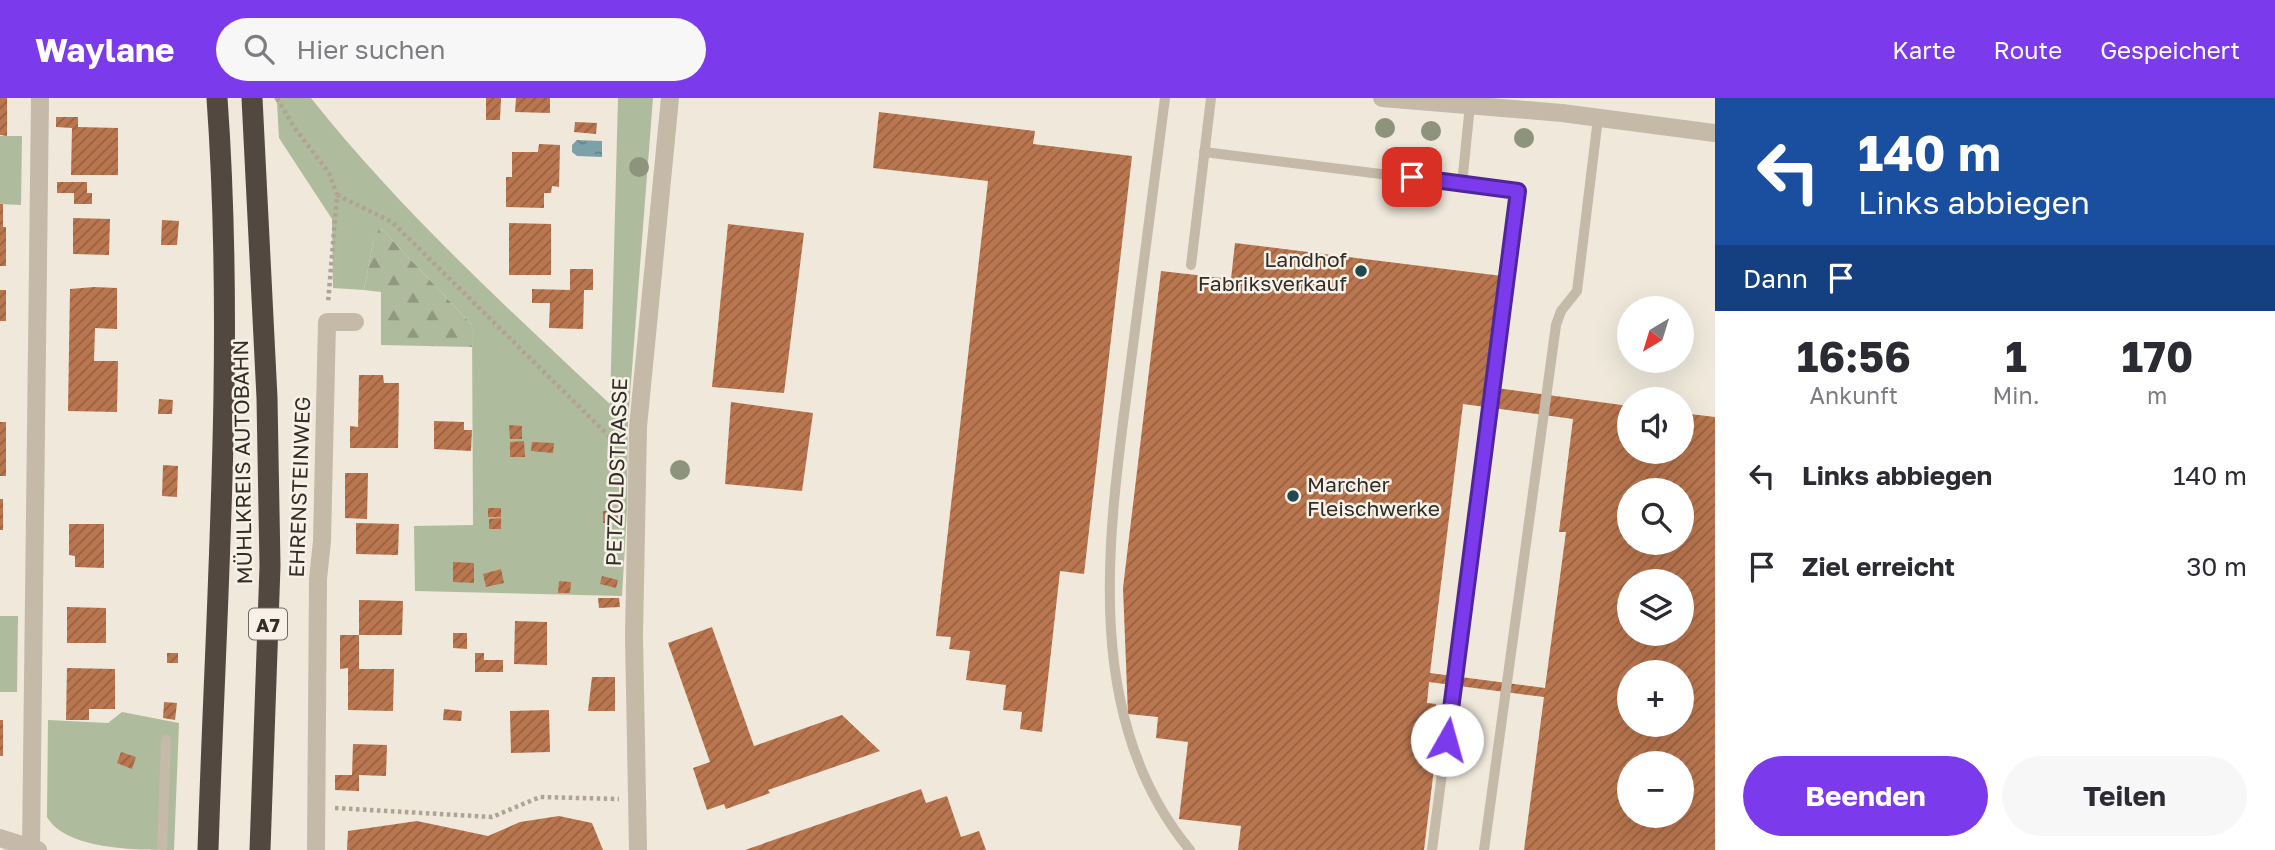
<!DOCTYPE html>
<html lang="de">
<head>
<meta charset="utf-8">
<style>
  :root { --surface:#fff; --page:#f7f7f7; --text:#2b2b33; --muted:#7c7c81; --accent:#7c3aed }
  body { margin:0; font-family:"Golos Text",sans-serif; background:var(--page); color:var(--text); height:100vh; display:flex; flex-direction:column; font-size:26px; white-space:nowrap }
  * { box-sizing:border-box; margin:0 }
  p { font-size:23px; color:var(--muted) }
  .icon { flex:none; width:38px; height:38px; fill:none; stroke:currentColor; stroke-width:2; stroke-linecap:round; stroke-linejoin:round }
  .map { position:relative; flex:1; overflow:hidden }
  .panel { display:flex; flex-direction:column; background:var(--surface); width:560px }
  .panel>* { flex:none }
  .banner { background:#1a4fa0; color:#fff; overflow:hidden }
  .needle { width:46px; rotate:218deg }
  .fabs { position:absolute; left:1617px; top:198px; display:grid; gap:14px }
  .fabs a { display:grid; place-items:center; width:77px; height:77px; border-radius:50%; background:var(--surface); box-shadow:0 7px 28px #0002; font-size:35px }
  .pin { position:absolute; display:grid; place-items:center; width:60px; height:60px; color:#fff; margin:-30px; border-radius:14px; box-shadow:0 4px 10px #0006 }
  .me { position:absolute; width:77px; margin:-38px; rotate:7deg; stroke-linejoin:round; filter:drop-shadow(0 0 5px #0008) }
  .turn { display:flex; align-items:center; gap:24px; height:147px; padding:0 28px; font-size:32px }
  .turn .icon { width:91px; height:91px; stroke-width:2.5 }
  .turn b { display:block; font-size:49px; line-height:60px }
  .then { display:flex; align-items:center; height:66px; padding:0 28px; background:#0003; gap:14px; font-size:26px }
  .eta { display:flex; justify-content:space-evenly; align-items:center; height:119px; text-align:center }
  .eta b { font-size:42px; font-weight:700; line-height:49px }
  .button { display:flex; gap:14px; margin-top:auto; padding:14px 28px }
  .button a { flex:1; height:80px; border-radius:42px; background:var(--accent); color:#fff; font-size:28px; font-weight:700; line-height:80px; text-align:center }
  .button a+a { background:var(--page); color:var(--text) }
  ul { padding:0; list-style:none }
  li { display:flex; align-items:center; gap:21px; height:91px; padding:0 28px }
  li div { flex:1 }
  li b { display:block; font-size:26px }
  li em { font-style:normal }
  header { display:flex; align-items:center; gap:42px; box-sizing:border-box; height:98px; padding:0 35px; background:var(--accent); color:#fff }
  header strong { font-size:33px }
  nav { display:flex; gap:38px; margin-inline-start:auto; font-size:24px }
  .search { width:490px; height:63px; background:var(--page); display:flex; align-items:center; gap:18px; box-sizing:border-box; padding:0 24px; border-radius:38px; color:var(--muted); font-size:26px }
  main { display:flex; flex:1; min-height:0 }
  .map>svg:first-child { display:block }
  .green { fill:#aebc9d }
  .forest { fill:url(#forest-firs) }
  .water { fill:url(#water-ripples) }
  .building { fill:url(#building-hatch); fill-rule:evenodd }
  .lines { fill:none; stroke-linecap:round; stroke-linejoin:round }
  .path { stroke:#b1a393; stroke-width:4.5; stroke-dasharray:3.5 3.5; stroke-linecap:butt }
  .service { stroke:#c5b9a8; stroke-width:10 }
  .minor { stroke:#c5b9a8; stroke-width:18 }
  .motorway { stroke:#534840; stroke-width:21 }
  .tree { fill:#8e947c }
  .route-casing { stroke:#51269a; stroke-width:18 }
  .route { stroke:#7c3aed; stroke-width:12 }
  .poi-dot { fill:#224750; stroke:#f7f1e7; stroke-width:2.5 }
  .labels { text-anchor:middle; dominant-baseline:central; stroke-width:5; stroke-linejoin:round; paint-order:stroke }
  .shield { fill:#f7f1e7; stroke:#6e6861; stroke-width:2 }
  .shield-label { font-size:19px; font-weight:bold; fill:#332d28 }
  .poi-label { font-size:21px; fill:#332d28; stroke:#f7f1e7; text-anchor:end }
  .street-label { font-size:21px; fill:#332d28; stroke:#f7f1e7 }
</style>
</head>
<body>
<header>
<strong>Waylane</strong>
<div class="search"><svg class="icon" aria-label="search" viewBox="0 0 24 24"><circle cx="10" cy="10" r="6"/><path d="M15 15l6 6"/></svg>Hier suchen</div>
<nav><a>Karte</a><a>Route</a><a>Gespeichert</a></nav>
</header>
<main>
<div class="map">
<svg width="1715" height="752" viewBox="0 0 1715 752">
  <defs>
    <pattern id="forest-firs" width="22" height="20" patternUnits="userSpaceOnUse" patternTransform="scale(1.75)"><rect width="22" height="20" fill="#aebc9d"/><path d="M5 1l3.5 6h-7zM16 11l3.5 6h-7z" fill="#8e9980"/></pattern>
    <pattern id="water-ripples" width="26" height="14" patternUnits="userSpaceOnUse" patternTransform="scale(1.75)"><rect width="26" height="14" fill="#7da1a9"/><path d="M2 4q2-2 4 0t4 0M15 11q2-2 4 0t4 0" fill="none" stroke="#67848a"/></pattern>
    <pattern id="building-hatch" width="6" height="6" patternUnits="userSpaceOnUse" patternTransform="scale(1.75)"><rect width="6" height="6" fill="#b9764f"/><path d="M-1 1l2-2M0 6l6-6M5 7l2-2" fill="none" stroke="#976142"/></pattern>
  </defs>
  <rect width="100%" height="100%" fill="#efe8db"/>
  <g class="green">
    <path d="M274,0H311C400,112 506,209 610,306L618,0H653L628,323L627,412L622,498L415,493L414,428L473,427L472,227L381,130L373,144L364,192L333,190L332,121L279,40L277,5Z"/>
    <path d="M0,38H22L21,107L0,106Z"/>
    <path d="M0,518H18L17,594H0Z"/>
    <path d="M122,614L179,625L174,752C137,752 66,752 47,719L48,622L108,625Z"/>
  </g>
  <path class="forest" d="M380,129L472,227V249L381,247V194L364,192L373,144Z"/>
  <path class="water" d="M577,42L602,43V59L577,58L572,54V47Z"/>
  <g class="building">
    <path d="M0,0H7V38L0,37Z"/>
    <path d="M486,0H501L500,22H486Z"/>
    <path d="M516,0H550V15L515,14Z"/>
    <path d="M879,14L1035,33L1033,46L1132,58L1084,476L1060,473L1042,634L1020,631L1022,614L1003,612L1006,587L966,582L970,553L949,551L951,539L936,538L988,83L873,70Z"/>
    <path d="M56,19H78V29L118,30V77H71L72,30L56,29Z"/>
    <path d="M575,24L597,25L596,36L574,34Z"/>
    <path d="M539,46L560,47L559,89L552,88L551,95H544V110L506,109V79H512V54H538Z"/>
    <path d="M57,84H87V95H92V106H74V95H57Z"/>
    <path d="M0,106H3V129H6V168H0Z"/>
    <path d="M73,120L110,121L109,157L73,156Z"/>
    <path d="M162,122L179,123L177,147H161Z"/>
    <path d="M509,125L551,126V177H509Z"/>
    <path d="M728,126L804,135L784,295L712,289Z"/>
    <path d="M1235,145L1502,178L1489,289L1629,308V354H1682V315L1715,319V752H1524L1544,599L1429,584L1427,605L1436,606L1433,637L1438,638L1424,752H1238L1241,728L1179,721L1188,644L1156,640L1158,619L1128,616L1123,490L1161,173L1231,181ZM1463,306L1573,321L1559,434H1566L1545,590L1430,575ZM1629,392H1682V444H1629ZM1629,483H1682V536H1629ZM1629,574H1682V626H1629ZM1629,665H1682V718H1629Z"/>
    <path d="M570,171H593V192H584L583,231L549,230L550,205H532V191L570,192Z"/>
    <path d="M94,189L117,190V231L95,230L94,263H118L117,314L68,313L70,191Z"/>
    <rect x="0" y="192" width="6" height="31"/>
    <path d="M359,277H383L384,285H399L398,350H350V328L358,329Z"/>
    <path d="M159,301L173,302L172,316H158Z"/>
    <path d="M731,304L813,315L802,393L725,386Z"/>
    <path d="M434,323L464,324V332H472L471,353L434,351Z"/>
    <rect x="0" y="324" width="6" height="54"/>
    <path d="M509,327L522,328V341H510Z"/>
    <path d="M524,343L525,359H510V344Z"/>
    <path d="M532,344L554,345L553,355L531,353Z"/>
    <path d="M163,367L178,368L177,399L162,398Z"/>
    <path d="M345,375H368L367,421L345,420Z"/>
    <rect x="0" y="401" width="3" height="31"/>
    <rect x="488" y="410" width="13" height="9"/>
    <rect x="603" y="413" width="18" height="12"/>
    <path d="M501,420V431H489V421Z"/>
    <path d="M356,425L399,426L398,457L356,456Z"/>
    <path d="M69,426H104V470L75,469V458L69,457Z"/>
    <path d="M453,464L474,465V485L453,484Z"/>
    <path d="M501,471L504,485L486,489L483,476Z"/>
    <path d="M602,478L618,482L616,490L600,486Z"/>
    <path d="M559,483L571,484L570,495H558Z"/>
    <path d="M598,500H619L620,509L599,510Z"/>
    <path d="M359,502L403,503L402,537H359Z"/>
    <path d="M67,509L106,510V545H67Z"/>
    <path d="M515,523L547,524V567L514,566Z"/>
    <path d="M712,529L754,648L842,617L880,653L768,692L770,695L726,711L724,706L707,712L693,670L710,664L668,545Z"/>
    <path d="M453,535H467V551L453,550Z"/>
    <path d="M340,537H359V571H394L393,613L348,612V570L340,571Z"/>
    <rect x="167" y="555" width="11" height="10"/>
    <path d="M475,555H484V562H503V574H475Z"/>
    <path d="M67,570L115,571V611H89V622H66Z"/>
    <path d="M592,579H615V613H588Z"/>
    <path d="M164,604L177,605L175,622L163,620Z"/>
    <path d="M444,611L462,613L461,623L443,622Z"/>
    <path d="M549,612L550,654L511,655L510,613Z"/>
    <rect x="0" y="622" width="3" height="36"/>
    <path d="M353,646L387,647L386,678L359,677V693L335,692V677H352Z"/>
    <path d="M121,654L136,659L132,671L117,665Z"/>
    <path d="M921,691L926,705L947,698L961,739L979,733L986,752H745Z"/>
    <path d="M559,718L592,725L603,752H347L348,733L417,723L488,738L520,724Z"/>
  </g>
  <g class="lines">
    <g class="path">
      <path d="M277,0L294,29L329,75L337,97L328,205"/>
      <path d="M337,97L392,124L616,345"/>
      <path d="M335,710L492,719L540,699L619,701"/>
    </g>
    <g class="service">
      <path d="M1165,0C1154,88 1142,175 1131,263C1110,425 1077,616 1190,752"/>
      <path d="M1204,54L1518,93L1432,752"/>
      <path d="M1462,86L1470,7"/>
      <path d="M1191,167L1211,0"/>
      <path d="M162,752L166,642"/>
      <path d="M1484,752L1556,227L1561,213L1577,193L1598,20"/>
    </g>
    <g class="minor">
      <path d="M1382,0L1562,15L1715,35"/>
      <path d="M0,740L38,752"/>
      <path d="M31,750L40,0"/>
      <path d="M316,752L318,481L322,443L327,224H355"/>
      <path d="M638,752L634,538L638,329L670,0"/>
    </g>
    <g class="motorway">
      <path d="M252,0L267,300L270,468L260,752"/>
      <path d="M208,752C216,501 235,250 217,0"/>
    </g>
  </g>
  <g class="tree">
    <circle cx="1385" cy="30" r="10"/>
    <circle cx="1431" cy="33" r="10"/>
    <circle cx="1524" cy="40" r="10"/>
    <circle cx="639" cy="69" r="10"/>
    <circle cx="680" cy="372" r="10"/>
  </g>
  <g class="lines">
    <g class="route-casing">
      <path id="route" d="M1412,79L1518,93L1447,642"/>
    </g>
    <use href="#route" class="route"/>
  </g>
  <g class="poi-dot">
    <circle cx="1361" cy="173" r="7"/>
    <circle cx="1293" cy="398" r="7"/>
  </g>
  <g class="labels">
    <rect class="shield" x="249" y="510.5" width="38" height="31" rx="5"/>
    <g class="shield-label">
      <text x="268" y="526">A7</text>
    </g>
    <g class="poi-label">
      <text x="1347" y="161">Landhof<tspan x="1347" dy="24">Fabriksverkauf</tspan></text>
      <text x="1307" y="386" text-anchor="start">Marcher<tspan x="1307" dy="24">Fleischwerke</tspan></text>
    </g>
    <g class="street-label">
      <text transform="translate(242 364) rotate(-91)">MÜHLKREIS AUTOBAHN</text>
      <text transform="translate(616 374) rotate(-88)">PETZOLDSTRASSE</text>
      <text transform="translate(299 389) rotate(-88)">EHRENSTEINWEG</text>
    </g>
  </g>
</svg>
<div class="fabs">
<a><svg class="needle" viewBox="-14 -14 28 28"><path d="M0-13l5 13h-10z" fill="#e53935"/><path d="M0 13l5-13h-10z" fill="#7c7c81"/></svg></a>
<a><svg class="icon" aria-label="sound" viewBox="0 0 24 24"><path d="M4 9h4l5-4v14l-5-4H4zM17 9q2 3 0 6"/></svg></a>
<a><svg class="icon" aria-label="search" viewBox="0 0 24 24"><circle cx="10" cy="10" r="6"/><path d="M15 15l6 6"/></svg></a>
<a><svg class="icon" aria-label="layers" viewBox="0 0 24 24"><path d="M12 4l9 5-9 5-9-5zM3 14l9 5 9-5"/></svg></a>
<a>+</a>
<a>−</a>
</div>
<div class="pin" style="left:1412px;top:79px;background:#d93025"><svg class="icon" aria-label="arrive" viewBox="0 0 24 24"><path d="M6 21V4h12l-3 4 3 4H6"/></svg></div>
<svg class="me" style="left:1447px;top:642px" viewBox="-20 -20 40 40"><circle r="19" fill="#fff"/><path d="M0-13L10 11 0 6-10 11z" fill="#7c3aed"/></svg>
</div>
<section class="panel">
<div class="banner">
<div class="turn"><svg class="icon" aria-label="left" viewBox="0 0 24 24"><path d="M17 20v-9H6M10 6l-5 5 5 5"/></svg><div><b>140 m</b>Links abbiegen</div></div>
<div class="then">Dann<svg class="icon" aria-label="arrive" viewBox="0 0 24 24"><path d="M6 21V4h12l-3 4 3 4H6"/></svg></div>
</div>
<div class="eta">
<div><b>16:56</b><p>Ankunft</p></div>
<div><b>1</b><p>Min.</p></div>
<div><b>170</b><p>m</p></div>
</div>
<ul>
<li><svg class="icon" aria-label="left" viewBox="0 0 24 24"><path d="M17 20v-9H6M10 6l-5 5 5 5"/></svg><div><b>Links abbiegen</b></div><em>140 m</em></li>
<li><svg class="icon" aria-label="arrive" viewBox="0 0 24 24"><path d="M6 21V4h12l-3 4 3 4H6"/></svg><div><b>Ziel erreicht</b></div><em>30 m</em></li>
</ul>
<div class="button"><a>Beenden</a><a>Teilen</a></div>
</section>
</main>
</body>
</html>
